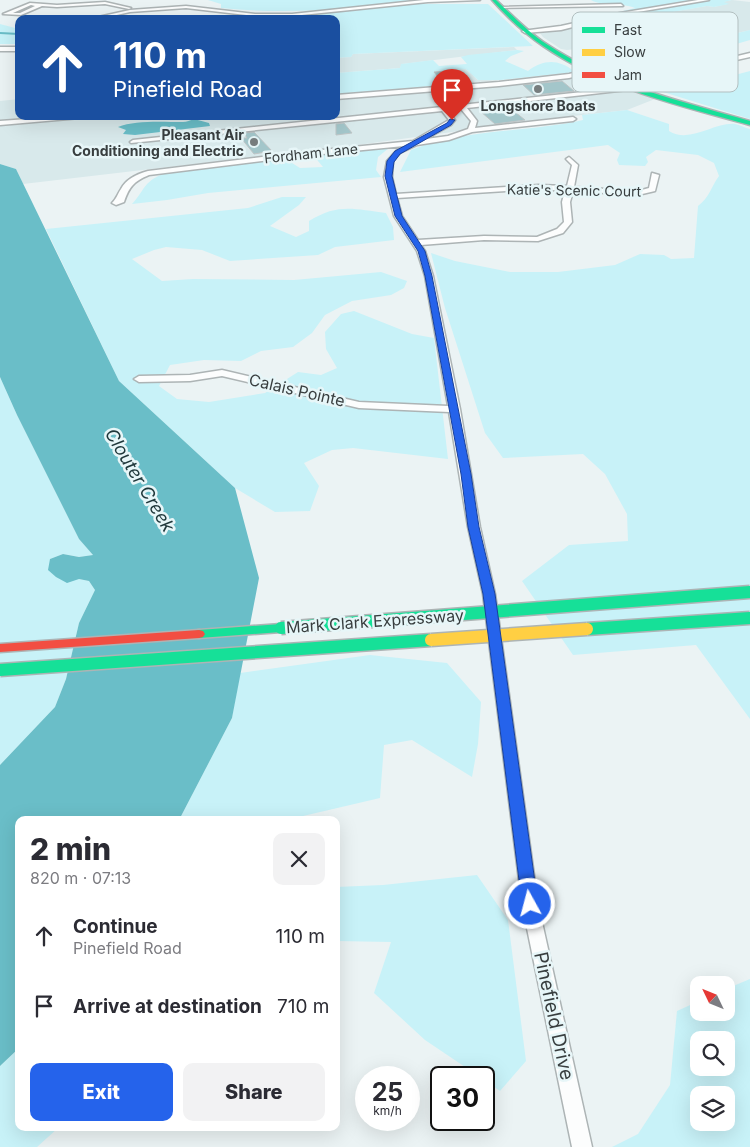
<!DOCTYPE html>
<html lang="en">
<head>
<meta charset="utf-8">
<style>
  :root { --surface:#fff; --page:#f2f2f3; --text:#2b2b33; --muted:#7c7c81; --accent:#2563eb }
  body { margin:0; font-family:Inter,sans-serif; background:var(--page); color:var(--text); height:100vh; display:flex; flex-direction:column; font-size:19px; white-space:nowrap }
  * { box-sizing:border-box; margin:0 }
  p { font-size:16px; color:var(--muted) }
  .icon { flex:none; width:28px; height:28px; fill:none; stroke:currentColor; stroke-width:2; stroke-linecap:round; stroke-linejoin:round }
  .map { position:relative; flex:1; overflow:hidden }
  .sheet { position:absolute; left:15px; top:816px; width:325px; height:315px; display:flex; flex-direction:column; background:var(--surface); border-radius:10px; box-shadow:0 5px 20px #0002 }
  .sheet>* { flex:none }
  .top-card { position:absolute; left:15px; top:15px; width:325px; height:105px; border-radius:10px; box-shadow:0 5px 20px #0002; background:#1a4fa0; color:#fff; overflow:hidden }
  .needle { width:32px; rotate:313deg }
  .buttons { position:absolute; left:690px; top:976px; display:grid; gap:10px }
  .buttons a { display:grid; place-items:center; width:45px; height:45px; border-radius:10px; background:var(--surface); box-shadow:0 5px 20px #0002; font-size:25px }
  .speed { position:absolute; left:355px; top:1066px; display:flex; gap:10px; font-size:25px; font-weight:700; text-align:center }
  .speed>* { display:grid; place-content:center; width:65px; height:65px; border-radius:50%; background:var(--surface); box-shadow:0 5px 20px #0002; line-height:1 }
  .speed small { font-size:12px; font-weight:400 }
  .speed .limit { border:2px solid #111; border-radius:8px; background:#fff; color:#111 }
  .pin { position:absolute; display:grid; place-items:center; width:42px; height:42px; color:#fff; margin:-51px -21px; border-radius:50% 50% 50% 0; rotate:-45deg; box-shadow:0 0 5px #0007 }
  .pin .icon { rotate:45deg }
  .me { position:absolute; width:55px; margin:-28px; rotate:353deg; stroke-linejoin:round; filter:drop-shadow(0 0 4px #0008) }
  .turn { display:flex; align-items:center; gap:18px; height:105px; padding:0 15px; font-size:22px }
  .turn .icon { width:65px; height:65px; stroke-width:2.5 }
  .turn b { display:block; font-size:35px; line-height:42px }
  .round { display:grid; place-items:center; flex:none; width:52px; height:52px; border-radius:10px; background:var(--page) }
  .overview { display:flex; align-items:center; justify-content:space-between; height:85px; padding:0 15px }
  h1 { font-size:30px; font-weight:800; line-height:38px }
  .action { display:flex; gap:10px; margin-top:auto; padding:10px 15px }
  .action a { flex:1; height:58px; border-radius:10px; background:var(--accent); color:#fff; font-size:20px; font-weight:800; line-height:58px; text-align:center }
  .action a+a { background:var(--page); color:var(--text) }
  ul { padding:0; list-style:none }
  li { display:flex; align-items:center; gap:15px; height:70px; padding:0 15px }
  li div { flex:1 }
  li b { display:block; font-size:19px }
  li em { font-style:normal }
  .map>svg:first-child { display:block }
  .built { fill:#d8e9eb }
  .green { fill:#c8f2f8; fill-rule:evenodd }
  .water { fill:#6abec8 }
  .lines { fill:none; stroke-linecap:round; stroke-linejoin:round }
  .stream { stroke:#6abec8; stroke-width:2 }
  .building { fill:#a3c6ca; stroke:#bfc5c6 }
  .street-casing { stroke:#adb4b5; stroke-width:3 }
  .fast-casing { stroke:#adb4b5; stroke-width:3 }
  .jam-casing { stroke:#adb4b5; stroke-width:3 }
  .street { fill:#fcfdfd; fill-rule:evenodd }
  .fast { fill:#16e098; fill-rule:evenodd }
  .jam { fill:#f24e42; fill-rule:evenodd }
  .fast-bridge-casing { stroke:#adb4b5; stroke-width:15; stroke-linecap:butt }
  .slow-bridge-casing { stroke:#adb4b5; stroke-width:15; stroke-linecap:butt }
  .fast-bridge { stroke:#16e098; stroke-width:12 }
  .slow-bridge { stroke:#ffcf43; stroke-width:12 }
  .route { fill:#2563eb; stroke:#184099 }
  .poi-dot { fill:#777d7e; stroke:#e7f6f8; stroke-width:2 }
  .labels { text-anchor:middle; dominant-baseline:central; stroke-width:5; stroke-linejoin:round; paint-order:stroke }
  .far-poi-label { font-size:14px; font-weight:bold; fill:#383e3f; stroke:#e7f6f8 }
  .far-street-label { font-size:14px; fill:#383e3f; stroke:#e7f6f8 }
  .street-label { font-size:16px; fill:#383e3f; stroke:#e7f6f8 }
  .water-label { font-size:18px; font-style:italic; fill:#1e373a; stroke:#e7f6f8 }
  .near-street-label { font-size:19px; fill:#383e3f; stroke:#e7f6f8 }
  .key { fill:#e7f6f8; stroke:#b2bfc0; stroke-width:1 }
  .key-label { font-size:14px; fill:#383e3f }
</style>
</head>
<body>
<div class="map">
<svg width="750" height="1147" viewBox="0 0 750 1147">
  <rect width="100%" height="100%" fill="#ebf3f4"/>
  <g class="built">
    <path d="M732,0L750,2V30L680,47L693,52L612,73L580,53L604,46L567,50L561,49L543,37L540,33L590,22L596,24L642,22L670,15L665,13L707,6L714,7L727,4L722,2Z"/>
    <path d="M514,47L517,50L402,64L400,68L336,73V58L351,57L353,54Z"/>
    <path d="M466,69L478,80H501L446,85L434,72Z"/>
    <path d="M581,76L655,99L627,110L546,119L365,144L23,184L16,169L0,164V101L19,99V116H336V97L532,82Z"/>
  </g>
  <g class="green">
    <path d="M208,0H421C355,9 287,15 221,8V4Z"/>
    <path d="M591,0H732L724,2L729,4L714,7L707,6L667,13L671,15C642,23 611,26 583,21L635,8C621,2 603,7 591,0Z"/>
    <path d="M410,4H488L533,46L353,54L351,57L336,58V19H242L255,15L287,16Z"/>
    <path d="M0,24L19,29V44H0Z"/>
    <path d="M750,30V40L636,73L621,75L612,73L692,52L679,47Z"/>
    <path d="M517,50L524,51L511,56L505,61L528,71C544,59 559,59 575,72L501,80H478L466,69L434,72L445,85L336,94V73L400,68L401,64L433,60L439,66L467,64L461,57L468,55Z"/>
    <path d="M750,71V119L660,91L650,86L663,83L682,89Z"/>
    <path d="M627,110L669,124V131C690,144 714,122 735,124C740,125 745,128 750,129V719L696,645L573,655L522,581L569,545L628,541L627,514L605,474L583,454L503,458L485,433L445,308L431,253L455,261L510,272H558L615,265L640,254L664,255L671,259L694,258L698,206C709,198 711,187 719,176L714,163L698,155L656,150L646,157L648,162L645,166L619,165L617,160L620,153L608,145L400,172L411,150C465,128 527,133 583,120L582,115Z"/>
    <path d="M390,147L378,157L376,170L381,177L208,193L167,200L132,204C145,190 143,182 163,174L284,158L300,168L323,167L313,155Z"/>
    <path d="M282,197H306L299,205L270,226L296,237L309,231V221C338,203 354,209 386,213L393,227L394,240L335,247L318,255L230,261L202,250L166,247L154,250L132,259L162,281L193,279L294,280L381,272L407,281L404,288L391,295L352,301L325,315L312,333L293,347L261,351L241,361L204,360L170,365L159,386L177,399L209,402L265,393L298,372L321,375L337,368L326,349L325,332L341,314L354,311L412,334L434,338L448,459L353,448L332,450L304,463L319,486L310,511L275,512L235,488L119,381L46,229L248,208Z"/>
    <path d="M0,377L17,415L79,539L93,555L79,557L63,554L50,559L79,579L89,581L95,590L79,623L66,679L55,707L0,765Z"/>
    <path d="M370,655L447,663L481,702L478,744L472,777L412,740L384,745L380,798L286,820H179L232,718L240,673Z"/>
    <path d="M477,875L508,920L526,1061L500,1091L484,1080V1078L480,1077L425,1040L374,993L391,942L336,941V887L383,885Z"/>
    <path d="M750,979V1147H612L638,1134L670,1085L677,1011L699,1001V1012H726V989ZM699,1040H726V1068H699ZM699,1095H726V1122H699Z"/>
    <path d="M19,1048V1128H58L37,1147H0V1066Z"/>
  </g>
  <g class="water">
    <path d="M194,119L209,123L210,126L135,135L123,134L126,130L118,127C135,120 162,122 183,122C187,122 190,120 194,119Z"/>
    <path d="M0,164L16,169L119,381L235,488L259,578L232,718L179,820H19V1048L0,1066V765L55,707L66,679L79,623L95,590L89,581L79,579L67,583L56,577L48,570L50,559L63,554L79,557L93,555L79,539L17,415L0,377Z"/>
  </g>
  <g class="lines">
    <path class="stream" d="M0,33L19,34"/>
  </g>
  <g class="building">
    <path d="M447,71L459,83L444,84L434,72Z"/>
    <path d="M562,81L574,91L534,95L523,85Z"/>
    <path d="M510,108L525,120L495,124L480,111Z"/>
    <path d="M344,123L352,133L336,135V124Z"/>
    <path d="M254,132L272,151L254,154L241,138H247L244,133Z"/>
  </g>
  <g class="lines">
    <g class="street-casing">
      <g id="street">
        <path d="M424,0H480L428,2L292,16H255L186,8L130,12L99,19H89L130,10L186,6L255,14H292Z"/>
        <path d="M698,0H709L620,15L561,30L525,33L522,31L561,26L620,13Z"/>
        <path d="M105,2L131,8L129,9L105,4L57,7L42,6L21,15L3,14L30,3L57,5ZM31,5L35,6L20,13H13Z"/>
        <path d="M621,4L623,6L500,8L502,7Z"/>
        <rect x="0" y="47" width="19" height="4"/>
        <path d="M750,53V57L705,67L645,88L467,108L477,121L475,128L573,117L576,119L573,121L472,132L449,140L417,145L400,153L393,161L392,177L396,194L539,185L567,186L572,165L566,159L569,157L578,165L574,187L638,191L649,188L652,173L659,175L655,191L638,195L573,191L570,202L572,222L563,233L538,241L484,240L421,245L425,251L433,276L460,409L480,527L495,594L538,904L592,1147H572L522,904L483,594L468,527L449,412L359,408L222,376L190,381L139,382L134,379L139,376L190,375L222,370L359,402L448,406L425,276L417,251L394,216L384,177L387,161L396,151L404,146L302,156L149,175C134,181 129,187 124,202L116,205L112,203C117,198 117,195 121,189C126,179 137,174 148,171L302,152L413,141L449,120L442,111L131,143L130,142L133,140L620,88L644,84L692,69V67ZM461,109L471,121L468,129L448,136L426,139L451,125L455,120L448,110ZM539,189L565,191L562,202L564,222L557,229L537,237L484,236L418,240L402,216L397,198Z"/>
        <path d="M591,69L593,72L569,78L499,86L336,99V95L499,82L569,74Z"/>
        <path d="M69,116H103L0,125V121Z"/>
      </g>
    </g>
    <g class="fast-casing">
      <g id="fast">
        <path d="M492,0H496C513,16 529,33 548,45C609,85 681,101 750,121V125C680,106 604,88 543,46C524,33 507,17 492,0Z"/>
        <path d="M281,624L285,625L287,628L285,631L281,632L199,638L195,637L193,634L195,631L199,630Z"/>
      </g>
    </g>
    <g class="jam-casing">
      <path id="jam" d="M199,630L203,631L205,634L203,637L199,638L0,652V644Z"/>
    </g>
    <use href="#street" class="street"/>
    <use href="#fast" class="fast"/>
    <use href="#jam" class="jam"/>
    <g class="fast-bridge-casing">
      <g id="fast-bridge">
        <path d="M281,628L750,592"/>
        <path d="M587,629L750,618"/>
        <path d="M0,670L431,640"/>
      </g>
    </g>
    <g class="slow-bridge-casing">
      <path id="slow-bridge" d="M431,640L587,629"/>
    </g>
    <use href="#fast-bridge" class="fast-bridge"/>
    <use href="#slow-bridge" class="slow-bridge"/>
  </g>
  <path class="route" d="M450,119L455,120L451,125L400,154L394,162L392,176L402,216L425,251L432,276L471,474L479,527L495,594L538,904L536,909L530,911L525,909L522,904L483,594L468,527L461,474L425,276L418,251L395,216L385,176L387,161L395,151L447,123Z"/>
  <g class="poi-dot">
    <circle cx="538" cy="89" r="5"/>
    <circle cx="254" cy="142" r="5"/>
  </g>
  <g class="labels">
    <g class="far-poi-label">
      <text x="538" y="105">Longshore Boats</text>
      <text x="244" y="134" text-anchor="end">Pleasant Air<tspan x="244" dy="16">Conditioning and Electric</tspan></text>
    </g>
    <g class="far-street-label">
      <text transform="translate(311 153) rotate(-6)">Fordham Lane</text>
      <text transform="translate(574 190) rotate(1)">Katie's Scenic Court</text>
    </g>
    <g class="street-label">
      <text transform="translate(297 390) rotate(13)">Calais Pointe</text>
      <text transform="translate(375 621) rotate(-4)">Mark Clark Expressway</text>
    </g>
    <g class="water-label">
      <text transform="translate(140 480) rotate(59)">Clouter Creek</text>
    </g>
    <g class="near-street-label">
      <text transform="translate(554 1016) rotate(78)">Pinefield Drive</text>
    </g>
  </g>
  <rect x="572" y="12" width="166" height="80" rx="8" class="key"/>
  <rect x="582" y="27" width="23" height="6" fill="#16e098"/>
  <rect x="582" y="49" width="23" height="7" fill="#ffcf43"/>
  <rect x="582" y="72" width="23" height="6" fill="#f24e42"/>
  <g class="key-label">
    <text x="614" y="35">Fast</text>
    <text x="614" y="57">Slow</text>
    <text x="614" y="80">Jam</text>
  </g>
</svg>
<div class="buttons">
<a><svg class="needle" viewBox="-14 -14 28 28"><path d="M0-13l5 13h-10z" fill="#e53935"/><path d="M0 13l5-13h-10z" fill="#7c7c81"/></svg></a>
<a><svg class="icon" aria-label="search" viewBox="0 0 24 24"><circle cx="10" cy="10" r="6"/><path d="M15 15l6 6"/></svg></a>
<a><svg class="icon" aria-label="layers" viewBox="0 0 24 24"><path d="M12 4l9 5-9 5-9-5zM3 14l9 5 9-5"/></svg></a>
</div>
<div class="speed"><div>25<small>km/h</small></div><div class="limit">30</div></div>
<div class="pin" style="left:452px;top:120px;background:#d93025"><svg class="icon" aria-label="arrive" viewBox="0 0 24 24"><path d="M6 21V4h12l-3 4 3 4H6"/></svg></div>
<svg class="me" style="left:530px;top:904px" viewBox="-20 -20 40 40"><circle r="17" fill="#2563eb" stroke="#fff" stroke-width="3"/><path d="M0-11L8 9 0 5-8 9z" fill="#fff"/></svg>
<div class="top-card">
<div class="turn"><svg class="icon" aria-label="ahead" viewBox="0 0 24 24"><path d="M12 20V5M6 11l6-6 6 6"/></svg><div><b>110 m</b>Pinefield Road</div></div>
</div>
<section class="sheet">
<div class="overview"><div><h1>2 min</h1><p>820 m · 07:13</p></div><a class="round"><svg class="icon" aria-label="close" viewBox="0 0 24 24"><path d="M6 6l12 12M18 6L6 18"/></svg></a></div>
<ul>
<li><svg class="icon" aria-label="ahead" viewBox="0 0 24 24"><path d="M12 20V5M6 11l6-6 6 6"/></svg><div><b>Continue</b><p>Pinefield Road</p></div><em>110 m</em></li>
<li><svg class="icon" aria-label="arrive" viewBox="0 0 24 24"><path d="M6 21V4h12l-3 4 3 4H6"/></svg><div><b>Arrive at destination</b></div><em>710 m</em></li>
</ul>
<div class="action"><a>Exit</a><a>Share</a></div>
</section>
</div>
</body>
</html>
